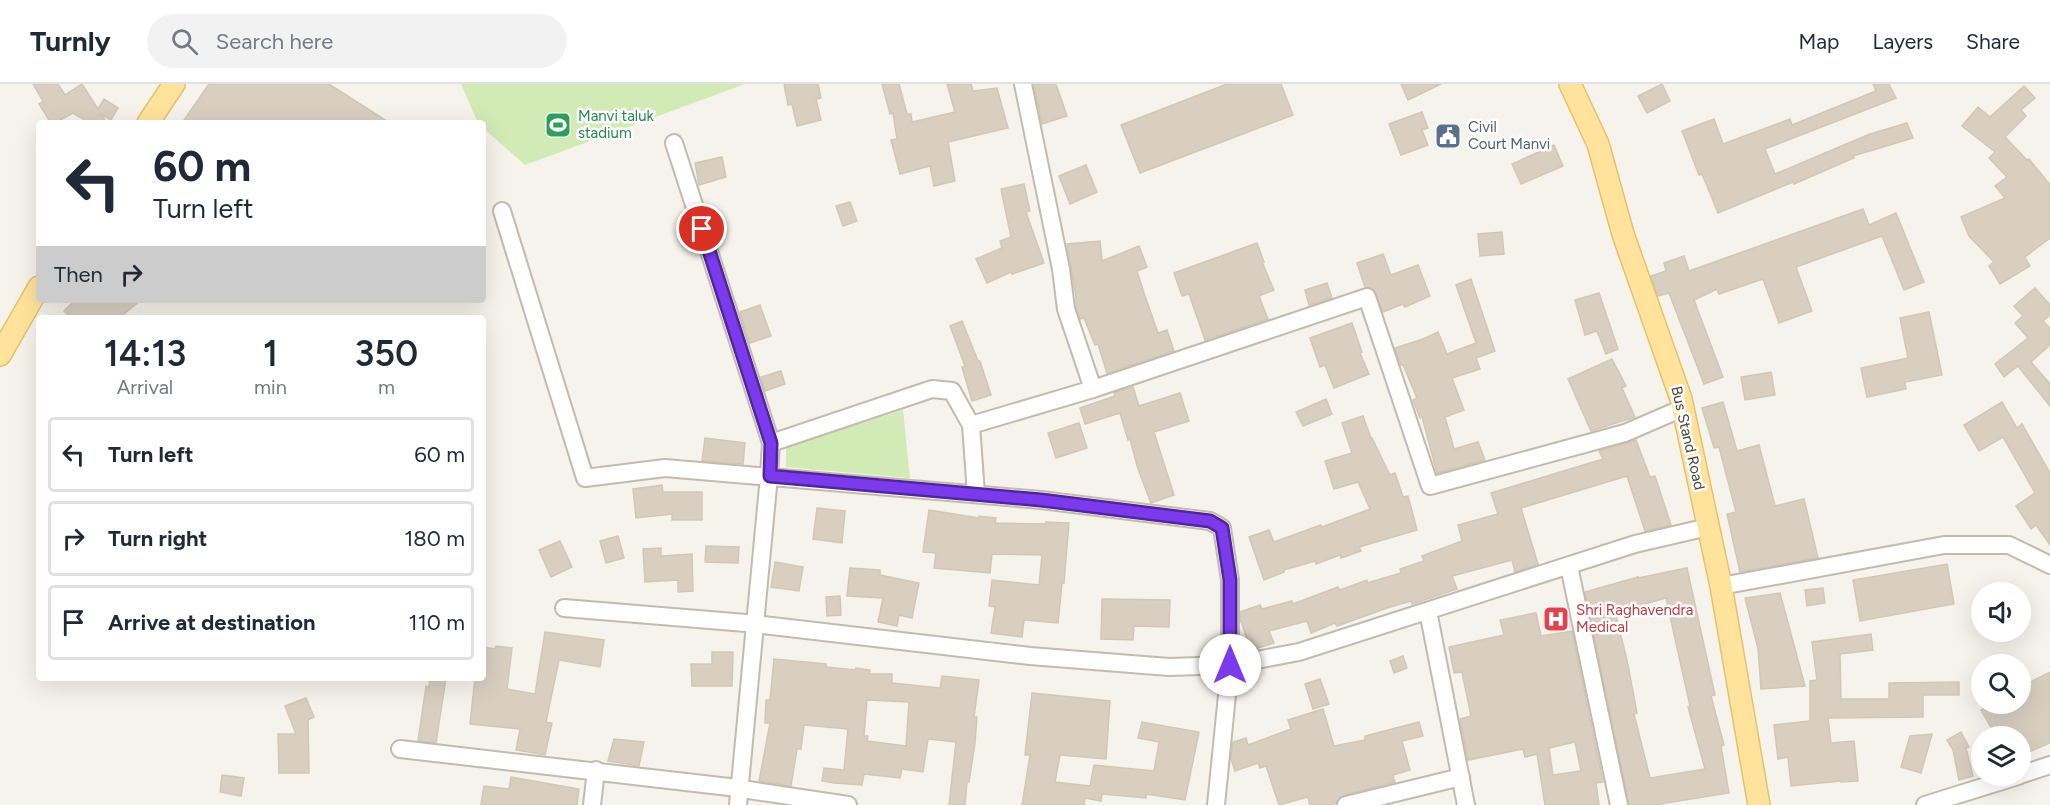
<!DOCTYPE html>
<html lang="en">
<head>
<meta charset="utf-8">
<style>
  :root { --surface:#fff; --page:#f2f2f3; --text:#1f2937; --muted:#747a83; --line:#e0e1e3 }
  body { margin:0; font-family:Figtree,sans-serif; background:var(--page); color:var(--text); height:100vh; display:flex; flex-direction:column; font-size:22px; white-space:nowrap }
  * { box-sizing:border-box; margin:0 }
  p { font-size:20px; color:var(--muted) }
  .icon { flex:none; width:33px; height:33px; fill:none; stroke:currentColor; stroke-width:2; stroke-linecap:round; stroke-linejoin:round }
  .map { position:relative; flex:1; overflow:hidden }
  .drawer { position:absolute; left:36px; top:231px; width:450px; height:366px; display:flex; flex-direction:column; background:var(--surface); border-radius:6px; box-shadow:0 6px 24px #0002 }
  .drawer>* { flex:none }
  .hud { position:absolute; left:36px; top:36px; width:450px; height:183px; border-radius:6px; box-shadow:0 6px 24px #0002; background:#fff; color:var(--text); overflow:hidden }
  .buttons { position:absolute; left:1971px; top:498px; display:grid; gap:12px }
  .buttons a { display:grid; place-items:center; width:60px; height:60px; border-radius:50%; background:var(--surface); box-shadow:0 6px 24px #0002; font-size:30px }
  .pin { position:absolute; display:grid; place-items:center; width:51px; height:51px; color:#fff; margin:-26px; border:3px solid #fff; border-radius:50%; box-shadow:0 2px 6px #0007 }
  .me { position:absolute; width:66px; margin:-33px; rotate:0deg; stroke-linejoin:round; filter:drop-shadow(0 0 4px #0008) }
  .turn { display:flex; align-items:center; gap:21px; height:126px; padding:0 18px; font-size:27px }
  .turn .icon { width:78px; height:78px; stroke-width:2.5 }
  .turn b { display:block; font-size:42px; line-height:51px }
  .then { display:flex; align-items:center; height:57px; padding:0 18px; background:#0003; gap:12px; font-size:22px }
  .eta { display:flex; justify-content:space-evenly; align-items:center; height:102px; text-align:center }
  .eta b { font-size:36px; font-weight:600; line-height:42px }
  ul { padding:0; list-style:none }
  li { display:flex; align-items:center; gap:18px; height:75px; margin:0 12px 9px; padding:0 6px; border:3px solid var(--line); border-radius:6px }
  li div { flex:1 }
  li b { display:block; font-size:22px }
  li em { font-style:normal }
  header { display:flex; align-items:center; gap:36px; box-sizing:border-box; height:84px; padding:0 30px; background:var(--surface); border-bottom:2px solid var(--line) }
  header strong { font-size:28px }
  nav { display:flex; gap:33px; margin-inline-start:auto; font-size:21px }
  .search { width:420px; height:54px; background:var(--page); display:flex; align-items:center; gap:15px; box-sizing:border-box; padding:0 21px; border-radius:33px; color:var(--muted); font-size:22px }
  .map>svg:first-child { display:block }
  .medical { fill:#f6e3e0 }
  .green { fill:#d2eab5 }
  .building { fill:#d8cfc1; stroke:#d3c7b4; stroke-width:1.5; fill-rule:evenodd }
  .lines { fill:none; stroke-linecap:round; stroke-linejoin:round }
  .minor-casing { stroke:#c2bbae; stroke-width:20 }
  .major-casing { stroke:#e6c16a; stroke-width:24 }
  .minor { stroke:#fff; stroke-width:16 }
  .major { stroke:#ffe39c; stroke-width:21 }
  .route-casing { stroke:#51269a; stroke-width:15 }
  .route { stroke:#7c3aed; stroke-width:10 }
  .labels { text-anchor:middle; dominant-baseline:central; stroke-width:5; stroke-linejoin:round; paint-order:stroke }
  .leisure-label { font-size:15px; fill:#27864d; stroke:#fff; text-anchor:start }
  .service-label { font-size:15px; fill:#4e5e75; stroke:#fff; text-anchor:start }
  .street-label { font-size:15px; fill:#4b4439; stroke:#fff }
  .health-label { font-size:15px; fill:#be3a42; stroke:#fff; text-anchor:start }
</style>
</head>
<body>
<header>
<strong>Turnly</strong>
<div class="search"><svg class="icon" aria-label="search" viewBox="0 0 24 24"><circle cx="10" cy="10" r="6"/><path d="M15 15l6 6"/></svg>Search here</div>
<nav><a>Map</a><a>Layers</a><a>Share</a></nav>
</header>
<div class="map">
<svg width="2050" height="721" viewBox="0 0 2050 721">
  <rect width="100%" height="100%" fill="#f6f3ec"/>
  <path class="medical" d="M1567,522L1571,543L1546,548L1542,527Z"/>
  <g class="green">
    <path d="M461,0H745L525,81L483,44V39H478Z"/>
    <path d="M903,326L910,394L786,383V363Z"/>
  </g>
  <g class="building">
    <path d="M33,0H58L65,11L82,0L98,25L104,15L118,24L111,36L101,30L107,39H90L73,29L55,39H51L39,20L43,17Z"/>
    <path d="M209,0H329L390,39H182Z"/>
    <path d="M784,0H818L821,14L816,15L821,36L797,42L792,20L788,21Z"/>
    <path d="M882,0H899L907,30H911L912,38L955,28L947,0H971L973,7L997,4L1008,44L948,58L955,97L934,102L930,82L900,90L891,56L897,55L893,29L890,30Z"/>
    <path d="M1034,0H1056L1067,32L1042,40Z"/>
    <path d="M1227,0H1281L1293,31L1140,89L1121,41Z"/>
    <path d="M1401,0H1441L1408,16Z"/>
    <path d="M1662,0L1670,17L1647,29L1638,12Z"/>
    <path d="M1873,0H1889L1896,14L1765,65L1775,90L1870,50L1907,39L1913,54L1853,72L1854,74L1794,100L1793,98L1718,129L1702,90L1699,91L1682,47L1714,35L1723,60L1790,35L1792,41L1876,7Z"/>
    <path d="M2024,2L2035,14L2021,26L2026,32L2005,53L2027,76L2029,75L2050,101V154L2025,173L2030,182L2000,200L1989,182L1994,178L1969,152L1961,133L2005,114L1995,102L2007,93L1989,74L1995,68L1962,42L1978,23L1990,33Z"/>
    <path d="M1422,28L1428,44L1422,46L1428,61L1401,71L1389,40Z"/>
    <path d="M1554,61L1563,82L1521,100L1512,80Z"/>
    <path d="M722,73L726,93L699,101L695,79Z"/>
    <path d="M1086,81L1097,108L1070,120L1059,92Z"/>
    <path d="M1024,100L1030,127L1026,128L1044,179L1012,190L1011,188L987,199L976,175L1002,164L1000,157L1011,153L1001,105Z"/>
    <path d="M850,118L857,137L843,142L836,122Z"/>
    <path d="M1863,125L1869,141L1896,129L1924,198L1904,206L1882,152L1796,183L1812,227L1779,239L1763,195L1719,210L1717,205L1694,216L1723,293L1704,300L1669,209L1658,212L1651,192L1666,187L1664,179L1684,172L1689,187Z"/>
    <path d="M1502,148L1504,170L1480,172L1478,150Z"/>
    <path d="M1100,157L1102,177L1139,162L1147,183L1137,187L1145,212L1158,249L1167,246L1174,267L1107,289L1098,260L1095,261L1084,234L1080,235L1076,223V213L1067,160Z"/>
    <path d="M1257,159L1264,178H1262L1274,206L1259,212L1268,235L1205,256L1189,210L1182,212L1174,189Z"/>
    <path d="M1383,170L1391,191L1418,181L1430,212L1405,223L1403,220L1383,228L1374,206L1365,203L1357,179Z"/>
    <path d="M1471,195L1495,267L1476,274L1480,285L1452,294L1464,326L1445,333L1454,365L1478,358L1485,376L1437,389L1422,333L1420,334L1413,316L1417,314L1403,281H1401L1395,264L1423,255L1438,248L1447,270L1476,259L1456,201Z"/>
    <path d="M1327,199L1332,214L1309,221L1305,206Z"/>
    <path d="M2035,204L2050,221V231L2043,237L2050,244V261L2031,278L2050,300V322L2018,282L2004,293L1995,280L2028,254L2015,239L2023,232L2014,222Z"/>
    <path d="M1599,209L1618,265L1606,270L1597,247L1585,251L1575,216Z"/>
    <path d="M75,216H141L119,234H71L64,227Z"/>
    <path d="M760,221L771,252L750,259L740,228Z"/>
    <path d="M1929,228L1942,291L1905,298L1906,305L1867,313L1861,284L1908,274L1900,234Z"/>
    <path d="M962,237L978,277H980L991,311L972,317L962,283L965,282L950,242Z"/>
    <path d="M1352,239L1362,268L1360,269L1369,290L1334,304L1325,281L1320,283L1310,254Z"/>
    <path d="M1612,275L1626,302L1622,304L1635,333L1591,347L1568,295Z"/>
    <path d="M781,287L785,300L765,307L761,293Z"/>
    <path d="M1771,288L1775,311L1745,316L1741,293Z"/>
    <path d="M1133,303L1139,322L1180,309L1189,337L1154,348L1174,411L1151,419L1138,385L1130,355L1128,356L1120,329L1085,340L1080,324L1115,312L1114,309Z"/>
    <path d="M1326,315L1332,330L1303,342L1296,328Z"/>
    <path d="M1723,318L1737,367L1759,361L1775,422L1804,415L1818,474L1740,488L1727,430L1736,428L1719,363L1714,364L1702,324Z"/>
    <path d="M2002,318L2017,344L2022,340L2050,389V461L2036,441L2031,445L2016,422L2035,409L2003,353L1979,367L1964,341Z"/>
    <path d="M1363,332L1371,354H1372L1390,391L1395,389L1403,413L1408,412L1417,446L1359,463L1361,467L1341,474L1340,471L1316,480L1315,477L1284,486V488L1264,496L1249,453L1269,446L1274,458L1321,441L1322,443L1370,425L1358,398L1334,405L1325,377L1352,369L1342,339Z"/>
    <path d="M1079,339L1087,364L1056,374L1048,349Z"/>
    <path d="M705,354L745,359L743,380L702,377Z"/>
    <path d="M1636,356L1650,393L1655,392L1671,441L1645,447L1627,392L1521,424L1538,480L1515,488L1512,476L1452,492L1457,505L1412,520L1411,517L1387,524L1337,542L1335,539L1311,549L1307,537L1269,547L1274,559L1251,566L1240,535V528L1260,521L1262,525L1292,517L1293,520L1338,503L1340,506L1367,496V499L1401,489L1400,485L1424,477L1422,472L1462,457L1458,441L1498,430L1491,409L1603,375L1599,367Z"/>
    <path d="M662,401L663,408H702V436H672V430L636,434L633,405Z"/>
    <path d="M817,424L845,427L842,459L813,455Z"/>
    <path d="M929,426L979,434V432L996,434L995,439L1046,440V438L1069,439L1064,499H1062L1058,539L1024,536L1022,553L991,549L995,523L989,522L992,496L1039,501L1042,471L992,470L990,489L934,484L936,469L923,468Z"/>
    <path d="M618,452L624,474L606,479L600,457Z"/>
    <path d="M560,457L572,483L551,493L539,466Z"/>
    <path d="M706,462L739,463L738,479L705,478Z"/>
    <path d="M661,464V472L692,470L693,507L678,508V496L645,498L643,465Z"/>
    <path d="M775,478L803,483L799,507L771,503Z"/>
    <path d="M1947,480L1954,520L1860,537L1853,496Z"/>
    <path d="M850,484L880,486V491L919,499L912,534L899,531L897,542L878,538L883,514L847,512Z"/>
    <path d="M1687,484L1715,611L1711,612L1724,661L1721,662L1729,709L1654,721H1629L1585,508L1638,493V494ZM1666,514L1690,622L1688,623L1705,685L1650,694L1634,630L1637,629L1627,576L1615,528Z"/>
    <path d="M1823,504L1825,519L1807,522L1805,506Z"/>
    <path d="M1780,509L1805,602L1761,605L1758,564L1745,514Z"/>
    <path d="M840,512L841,531L827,532L826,513Z"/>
    <path d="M1102,515L1170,516L1169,543L1134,542L1133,556L1101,555Z"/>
    <path d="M1536,529L1541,552L1572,547L1603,698L1596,699L1599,721H1545L1537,670L1525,673L1523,665L1468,676L1460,635L1471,632L1462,588L1454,589L1449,563L1504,551L1500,536ZM1575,658L1581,687L1553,691L1549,664Z"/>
    <path d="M545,548L604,556L600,583L559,576L546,638L552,639L545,671L516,666L520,645L470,640L475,594H483V563L495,565L496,562L512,564L507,605L535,610Z"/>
    <path d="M1871,550L1873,566L1840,570L1841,615H1889V599L1959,598V611H1923V633L1828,634L1831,659L1854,657L1858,697L1841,698V697L1791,702L1788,673L1778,675L1774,641L1810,637V597L1817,596L1812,558Z"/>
    <path d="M712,568H733L732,602H692L691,580H712Z"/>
    <path d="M1403,572L1407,584L1394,589L1390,577Z"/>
    <path d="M774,575L826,580V583L855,586L856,584L870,586L869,590H892V599L940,604L942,592L979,596L974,633H977L975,659L969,698H967L965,721H949L956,658L928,655L923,688L902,685L900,694L864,690L862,701L834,699L822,697L824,684L844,686L848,645L804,641L801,665H797L791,702L759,697L770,639H765L766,616H770ZM867,616L909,618L906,662L867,657L868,652H864Z"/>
    <path d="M2050,588V659L2020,672V652H1996L1981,626L1992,620H2020V610L2027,608L2024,601Z"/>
    <path d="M430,594H446L436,659L418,657L426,602L429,603Z"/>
    <path d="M1320,595L1329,620L1313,625L1305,600Z"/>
    <path d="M1032,609L1110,617L1106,675L1060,671L1055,698L1090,702L1094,681L1154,687L1159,658L1138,654L1142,638L1199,648L1185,716L1146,710V714L1102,710L1101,717L1085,714L1084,721H1022L1030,671H1025Z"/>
    <path d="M306,614L314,633L308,636L309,689H279L278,650H296L285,622Z"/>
    <path d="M1323,625L1334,662L1365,656V652L1419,638L1423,652L1402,657L1410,686L1393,691L1395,698L1344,711L1333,721H1310L1308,713L1279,721L1266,682L1260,684L1258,679L1235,687L1231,675L1233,658L1246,654L1248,661L1291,645L1288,636Z"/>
    <path d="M1961,648L1969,663L1966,664L1973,692L1959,696L1953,666L1947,656Z"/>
    <path d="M1932,650L1921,689L1901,683L1910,652Z"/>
    <path d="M614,655L644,658L639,682L608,677Z"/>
    <path d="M222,691L244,694L241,712L220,708Z"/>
    <path d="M511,693L579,705L577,721H481L484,702L509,705Z"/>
  </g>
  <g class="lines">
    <g class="minor-casing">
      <g id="minor">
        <path d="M1023,0L1061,185L1066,225L1093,305L1367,213L1430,402L1625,349L1683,324"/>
        <path d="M674,59L771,359L932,305L952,307L971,341L1093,305"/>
        <path d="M502,127L585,394L665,384L1041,416L1210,437L1222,444L1230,496V581L1216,721"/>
        <path d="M971,341L976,410"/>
        <path d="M1569,482L1619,721"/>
        <path d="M1721,502L1944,461H2009L2050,481"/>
        <path d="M564,524L746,539L1030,572L1169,583L1230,581L1299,568L1635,460L1708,443"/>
        <path d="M1428,527L1466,721"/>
        <path d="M400,665L729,703L848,721"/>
        <path d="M2020,691L2050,681"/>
        <path d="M592,721L596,686"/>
        <path d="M738,721L769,392L771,359"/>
        <path d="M1346,721L1461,693"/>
        <path d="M1925,721L2018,692"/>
      </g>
    </g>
    <g class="major-casing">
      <g id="major">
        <path d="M1570,0L1598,60L1623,150L1681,315L1721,502L1759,721"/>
        <path d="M148,39L174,0"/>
        <path d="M0,271L39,203"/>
      </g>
    </g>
    <use href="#minor" class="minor"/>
    <use href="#major" class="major"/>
  </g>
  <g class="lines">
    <g class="route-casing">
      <path id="route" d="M702,145L771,359L770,392L1041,416L1210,437L1222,444L1230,496V581"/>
    </g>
    <use href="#route" class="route"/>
  </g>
  <defs>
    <g id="stadium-square" transform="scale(1.35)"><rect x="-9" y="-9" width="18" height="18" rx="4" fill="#2e9e5b" stroke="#fff"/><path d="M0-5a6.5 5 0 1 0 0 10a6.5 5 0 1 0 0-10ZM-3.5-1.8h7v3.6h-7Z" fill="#fff"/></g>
    <g id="civic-square" transform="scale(1.35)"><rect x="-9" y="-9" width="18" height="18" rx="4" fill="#5c6f8a" stroke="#fff"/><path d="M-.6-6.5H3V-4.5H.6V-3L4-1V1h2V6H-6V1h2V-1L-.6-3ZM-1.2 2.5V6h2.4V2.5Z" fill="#fff"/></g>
    <g id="hospital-square" transform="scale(1.35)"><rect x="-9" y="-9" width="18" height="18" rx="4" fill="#e0444e" stroke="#fff"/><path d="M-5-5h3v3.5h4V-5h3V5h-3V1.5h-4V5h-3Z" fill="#fff"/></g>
  </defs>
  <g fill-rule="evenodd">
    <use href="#stadium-square" x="558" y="41"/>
    <use href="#civic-square" x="1448" y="52"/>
    <use href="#hospital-square" x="1556" y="535"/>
  </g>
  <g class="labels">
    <g class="leisure-label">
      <text x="578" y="32">Manvi taluk<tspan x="578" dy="17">stadium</tspan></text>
    </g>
    <g class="service-label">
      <text x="1468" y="43">Civil<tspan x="1468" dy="17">Court Manvi</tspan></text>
    </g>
    <g class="street-label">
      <text transform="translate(1688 354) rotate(77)">Bus Stand Road</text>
    </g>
    <g class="health-label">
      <text x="1576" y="526">Shri Raghavendra<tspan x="1576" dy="17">Medical</tspan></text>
    </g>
  </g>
</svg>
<div class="buttons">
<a><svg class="icon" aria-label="sound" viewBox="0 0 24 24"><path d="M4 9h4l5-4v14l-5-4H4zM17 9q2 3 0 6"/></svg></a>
<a><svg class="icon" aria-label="search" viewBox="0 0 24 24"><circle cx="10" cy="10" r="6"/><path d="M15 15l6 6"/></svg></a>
<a><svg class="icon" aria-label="layers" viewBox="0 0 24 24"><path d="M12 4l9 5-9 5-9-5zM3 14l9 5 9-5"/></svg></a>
</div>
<div class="pin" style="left:702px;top:145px;background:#d93025"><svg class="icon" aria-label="arrive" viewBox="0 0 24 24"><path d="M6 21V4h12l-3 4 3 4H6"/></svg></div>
<svg class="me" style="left:1230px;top:581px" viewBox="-20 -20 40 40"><circle r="19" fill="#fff"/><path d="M0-13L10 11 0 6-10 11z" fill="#7c3aed"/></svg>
<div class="hud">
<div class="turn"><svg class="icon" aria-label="left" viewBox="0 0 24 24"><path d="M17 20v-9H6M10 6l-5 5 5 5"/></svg><div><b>60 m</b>Turn left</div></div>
<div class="then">Then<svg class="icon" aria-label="right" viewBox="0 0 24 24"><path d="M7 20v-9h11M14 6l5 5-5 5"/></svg></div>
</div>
<section class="drawer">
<div class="eta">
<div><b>14:13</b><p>Arrival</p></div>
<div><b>1</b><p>min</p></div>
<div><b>350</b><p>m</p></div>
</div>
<ul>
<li><svg class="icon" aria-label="left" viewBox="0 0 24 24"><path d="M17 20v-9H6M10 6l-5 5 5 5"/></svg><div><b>Turn left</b></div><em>60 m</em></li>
<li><svg class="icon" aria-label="right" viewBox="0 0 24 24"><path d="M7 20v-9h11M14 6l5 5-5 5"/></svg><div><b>Turn right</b></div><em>180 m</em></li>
<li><svg class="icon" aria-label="arrive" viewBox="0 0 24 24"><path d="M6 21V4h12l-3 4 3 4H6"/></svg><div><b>Arrive at destination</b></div><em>110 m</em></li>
</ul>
</section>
</div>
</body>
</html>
